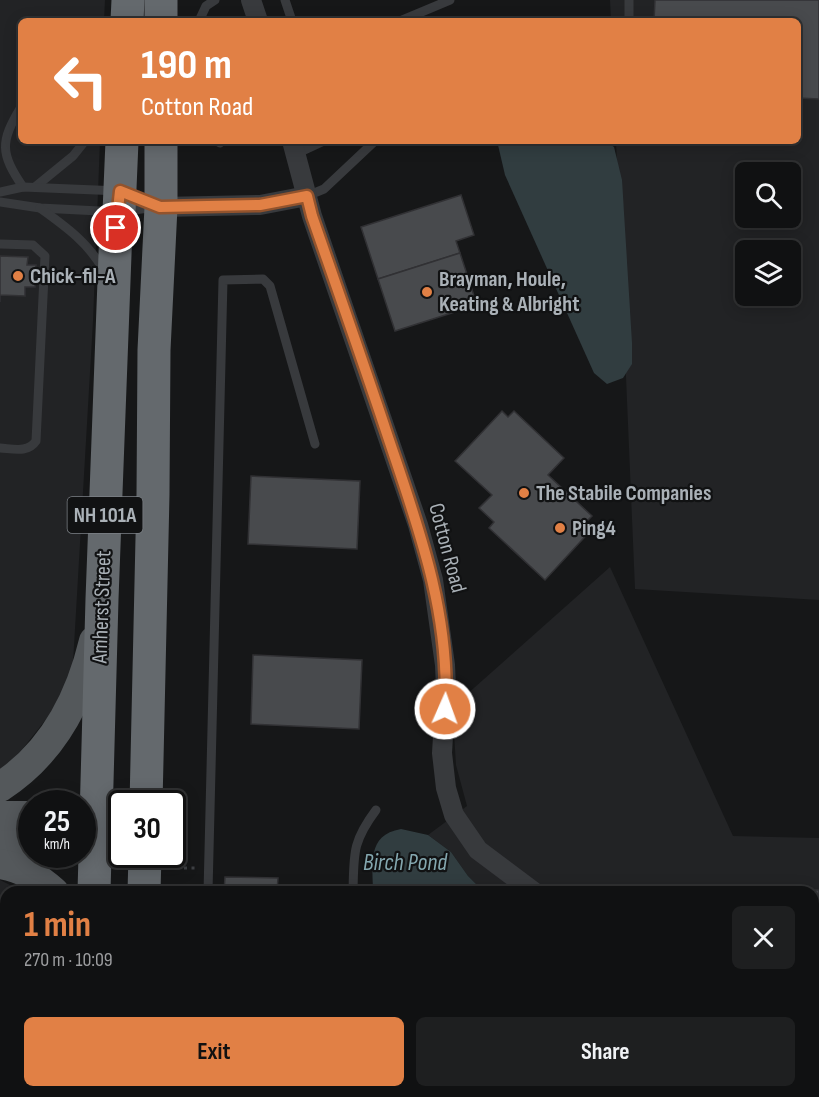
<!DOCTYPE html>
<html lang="en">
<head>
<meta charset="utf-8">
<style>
  :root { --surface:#101112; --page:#1e1f20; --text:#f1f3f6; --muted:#9c9d9f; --line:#303132; --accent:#e18045 }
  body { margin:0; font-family:"Sofia Sans Condensed",sans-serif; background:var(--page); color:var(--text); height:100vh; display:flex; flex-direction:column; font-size:22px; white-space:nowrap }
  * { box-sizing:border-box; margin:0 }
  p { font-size:20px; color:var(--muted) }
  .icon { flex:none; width:33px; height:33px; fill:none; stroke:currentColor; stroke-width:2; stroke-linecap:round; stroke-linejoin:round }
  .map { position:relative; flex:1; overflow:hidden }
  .side { position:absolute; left:0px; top:886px; width:819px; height:212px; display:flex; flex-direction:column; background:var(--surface); border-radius:18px 18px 0 0; box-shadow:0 3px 15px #0003,0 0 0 2px var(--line) }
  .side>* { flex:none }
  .top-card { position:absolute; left:18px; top:18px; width:783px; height:126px; border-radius:9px; box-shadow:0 3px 15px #0003,0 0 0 2px var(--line); background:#e18045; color:#fff; overflow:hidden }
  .tools { position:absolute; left:735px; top:162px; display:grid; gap:12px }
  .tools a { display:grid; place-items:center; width:66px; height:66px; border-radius:9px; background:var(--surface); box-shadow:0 3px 15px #0003,0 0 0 2px var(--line); font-size:30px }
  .speed { position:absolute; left:18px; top:790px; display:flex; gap:12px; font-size:30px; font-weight:700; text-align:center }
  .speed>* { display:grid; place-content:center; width:78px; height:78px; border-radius:50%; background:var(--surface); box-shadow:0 3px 15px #0003,0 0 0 2px var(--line); line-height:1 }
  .speed small { font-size:15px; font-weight:400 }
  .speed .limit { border:3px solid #111; border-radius:9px; background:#fff; color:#111 }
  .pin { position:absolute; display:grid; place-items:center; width:51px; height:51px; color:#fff; margin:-26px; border:3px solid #fff; border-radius:50%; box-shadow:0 2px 6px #0007 }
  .me { position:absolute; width:66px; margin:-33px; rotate:2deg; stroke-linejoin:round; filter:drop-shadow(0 0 4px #0008) }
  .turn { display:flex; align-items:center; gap:21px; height:126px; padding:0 24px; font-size:27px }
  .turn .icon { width:78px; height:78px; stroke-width:2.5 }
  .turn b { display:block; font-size:42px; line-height:51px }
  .round { display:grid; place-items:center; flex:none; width:63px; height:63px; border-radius:9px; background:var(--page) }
  .head { display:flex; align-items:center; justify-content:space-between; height:102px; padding:0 24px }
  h1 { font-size:36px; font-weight:700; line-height:45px; color:var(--accent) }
  .primary-button { display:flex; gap:12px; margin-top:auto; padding:12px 24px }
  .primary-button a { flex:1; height:69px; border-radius:9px; background:var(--accent); color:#111; font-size:24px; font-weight:700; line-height:69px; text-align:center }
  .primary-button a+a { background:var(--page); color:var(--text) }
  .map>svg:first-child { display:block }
  .built { fill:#222325; fill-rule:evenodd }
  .water { fill:#313d40 }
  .building { fill:#484a4d; stroke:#313134; stroke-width:1.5 }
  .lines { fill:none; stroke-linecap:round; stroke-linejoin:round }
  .path { stroke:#3e4144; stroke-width:3; stroke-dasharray:3 4.5; stroke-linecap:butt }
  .lane { stroke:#383a3d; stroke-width:9 }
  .street { stroke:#383a3d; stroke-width:20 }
  .primary { stroke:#54585b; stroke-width:30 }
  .highway { stroke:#64696d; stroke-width:33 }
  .route-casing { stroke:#92532d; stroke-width:15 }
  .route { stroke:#e18045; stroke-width:10 }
  .poi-dot { fill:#e18045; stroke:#111213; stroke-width:2 }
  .labels { text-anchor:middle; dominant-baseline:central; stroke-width:4.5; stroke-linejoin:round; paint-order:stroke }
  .shield { fill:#111213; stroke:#7c8186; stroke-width:1.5 }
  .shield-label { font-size:21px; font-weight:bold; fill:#aab1b7 }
  .poi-label { font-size:22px; font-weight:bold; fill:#aab1b7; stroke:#111213; text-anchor:start }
  .street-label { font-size:22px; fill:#aab1b7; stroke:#111213 }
  .water-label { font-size:24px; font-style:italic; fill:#84a7af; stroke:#111213 }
</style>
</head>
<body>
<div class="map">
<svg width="819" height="1097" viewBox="0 0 819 1097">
  <rect width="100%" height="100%" fill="#161718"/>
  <g class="built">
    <path d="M0,0H105L104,21H21V141H100L93,321L73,663L65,692L47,718L20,752L0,771Z"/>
    <path d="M610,0H819V600L635,589L616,141H798V21H611ZM746,172H790V218H746ZM746,250H790V296H746Z"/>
    <path d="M610,567L733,836L819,838V1097H551L550,1092H813V892H484L468,876L451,852L428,835L467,806L456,765L454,733L457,703Z"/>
    <path d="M0,880L24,892H6V1092H74V1097H0Z"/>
  </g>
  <g class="water">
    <path d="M500,141H606L614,147L622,180L632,343V364L623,378L607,384L594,373L505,175L498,145Z"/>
    <path d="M401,829L428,835L451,852L468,876L484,892H373C373,865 366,835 401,829Z"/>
    <path d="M497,1092H550L551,1097H499Z"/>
  </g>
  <g class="building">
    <path d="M655,0H819V99L798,98V21H654Z"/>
    <path d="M461,195L474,235L456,241L460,253L378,279L361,227Z"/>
    <path d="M460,253L477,305L395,331L378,279Z"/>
    <path d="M0,256L28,257L27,265H36L35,287H25V296L0,295V302Z"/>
    <path d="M502,411L508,417L514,411L564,458L548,475L592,516L586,522L593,528L545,580L489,528L494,522L479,508L492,495L455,461Z"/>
    <path d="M251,476L360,481L357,549L248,544Z"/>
    <path d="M253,655L362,660L359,729L251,724Z"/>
    <path d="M225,877L278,878L277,892H224Z"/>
    <path d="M702,888L819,890V1097H728V1092H813V892H702Z"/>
    <rect x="0" y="964" width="6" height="56"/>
  </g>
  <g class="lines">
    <g class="path">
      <path d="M169,868H195"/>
      <path d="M504,1097L525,1092"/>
    </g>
    <g class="lane">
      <path d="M285,0L292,21"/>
      <path d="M199,21L206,6L215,0"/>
      <path d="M400,21L450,0"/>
      <path d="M629,21V0"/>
      <path d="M21,107C0,142 0,153 23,187"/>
      <path d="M217,141L220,143"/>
      <path d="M296,154L324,141"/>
      <path d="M35,187L73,156L85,141"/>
      <path d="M0,192L23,187L120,191L155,205"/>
      <path d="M307,196L324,189L375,141"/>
      <path d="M0,202L40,208L119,212L156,207"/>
      <path d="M40,208C65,226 89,243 104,271"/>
      <path d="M0,244L33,245L45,256L36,441C28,453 14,449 0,448"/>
      <path d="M208,892L223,280L263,279L270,286L315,444"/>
      <path d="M353,892C354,854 352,842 376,810"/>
      <path d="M0,926H6"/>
      <path d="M0,1031H6"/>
      <path d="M201,1097V1092"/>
      <path d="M314,1097L315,1092"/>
      <path d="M372,1097L373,1092"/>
    </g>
    <g class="street">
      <path d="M251,0L258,21"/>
      <path d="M292,141L312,216L418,525L433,580L445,665L446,687L442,753L446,788L454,815L478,850L534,892"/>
      <path d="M161,207L260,205L307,196"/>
    </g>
    <g class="primary">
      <path d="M0,787C53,753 80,700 94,641"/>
      <path d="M0,816H32"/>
      <path d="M82,818L108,820L122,824"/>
      <path d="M0,846L32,845"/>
      <path d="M0,864C22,867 38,878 54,892"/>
    </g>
    <g class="highway">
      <path d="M127,21L128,0"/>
      <path d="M161,21V0"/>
      <path d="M146,804L153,494L154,350L161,207V141"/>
      <path d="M94,892L102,599L116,228L119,212L122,141"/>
      <path d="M144,892L145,855"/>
      <path d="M89,1097L90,1092"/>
      <path d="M139,1097V1092"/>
    </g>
  </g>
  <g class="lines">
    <g class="route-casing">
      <path id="route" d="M116,228L120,191L160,207L260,205L307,196L312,216C337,288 362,359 386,431C416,521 451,612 445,709"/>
    </g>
    <use href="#route" class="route"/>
  </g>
  <g class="poi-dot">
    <circle cx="18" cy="276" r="6"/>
    <circle cx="427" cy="292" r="6"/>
    <circle cx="524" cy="493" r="6"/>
    <circle cx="560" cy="528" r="6"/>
  </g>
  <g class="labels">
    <rect class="shield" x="67.5" y="497" width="75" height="36" rx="4.5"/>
    <g class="shield-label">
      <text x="105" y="515">NH 101A</text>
    </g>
    <g class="poi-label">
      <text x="30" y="276">Chick-fil-A</text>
      <text x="439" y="279">Brayman, Houle,<tspan x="439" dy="25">Keating &amp; Albright</tspan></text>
      <text x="536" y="493">The Stabile Companies</text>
      <text x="572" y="528">Ping4</text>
    </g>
    <g class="street-label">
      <text transform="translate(447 548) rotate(75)">Cotton Road</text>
      <text transform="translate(102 607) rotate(-88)">Amherst Street</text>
    </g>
    <g class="water-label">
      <text x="405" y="862">Birch Pond</text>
    </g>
  </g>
</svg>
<div class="tools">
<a><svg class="icon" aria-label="search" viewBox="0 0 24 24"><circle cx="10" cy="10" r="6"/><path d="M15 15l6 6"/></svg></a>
<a><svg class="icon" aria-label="layers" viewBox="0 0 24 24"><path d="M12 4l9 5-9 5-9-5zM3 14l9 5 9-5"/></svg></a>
</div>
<div class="speed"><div>25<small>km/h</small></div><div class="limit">30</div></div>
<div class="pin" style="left:116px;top:228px;background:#d93025"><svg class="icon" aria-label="arrive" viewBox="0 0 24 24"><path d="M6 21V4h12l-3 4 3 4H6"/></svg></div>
<svg class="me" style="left:445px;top:709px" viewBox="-20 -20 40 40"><circle r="17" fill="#e18045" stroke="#fff" stroke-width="3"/><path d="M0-11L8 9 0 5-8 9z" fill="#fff"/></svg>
<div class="top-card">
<div class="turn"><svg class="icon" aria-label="left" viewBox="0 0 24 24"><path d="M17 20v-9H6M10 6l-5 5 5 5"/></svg><div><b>190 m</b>Cotton Road</div></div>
</div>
<section class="side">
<div class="head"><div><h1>1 min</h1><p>270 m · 10:09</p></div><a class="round"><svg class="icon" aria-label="close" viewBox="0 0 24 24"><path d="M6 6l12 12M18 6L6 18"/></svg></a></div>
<div class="primary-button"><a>Exit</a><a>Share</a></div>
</section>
</div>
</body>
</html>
